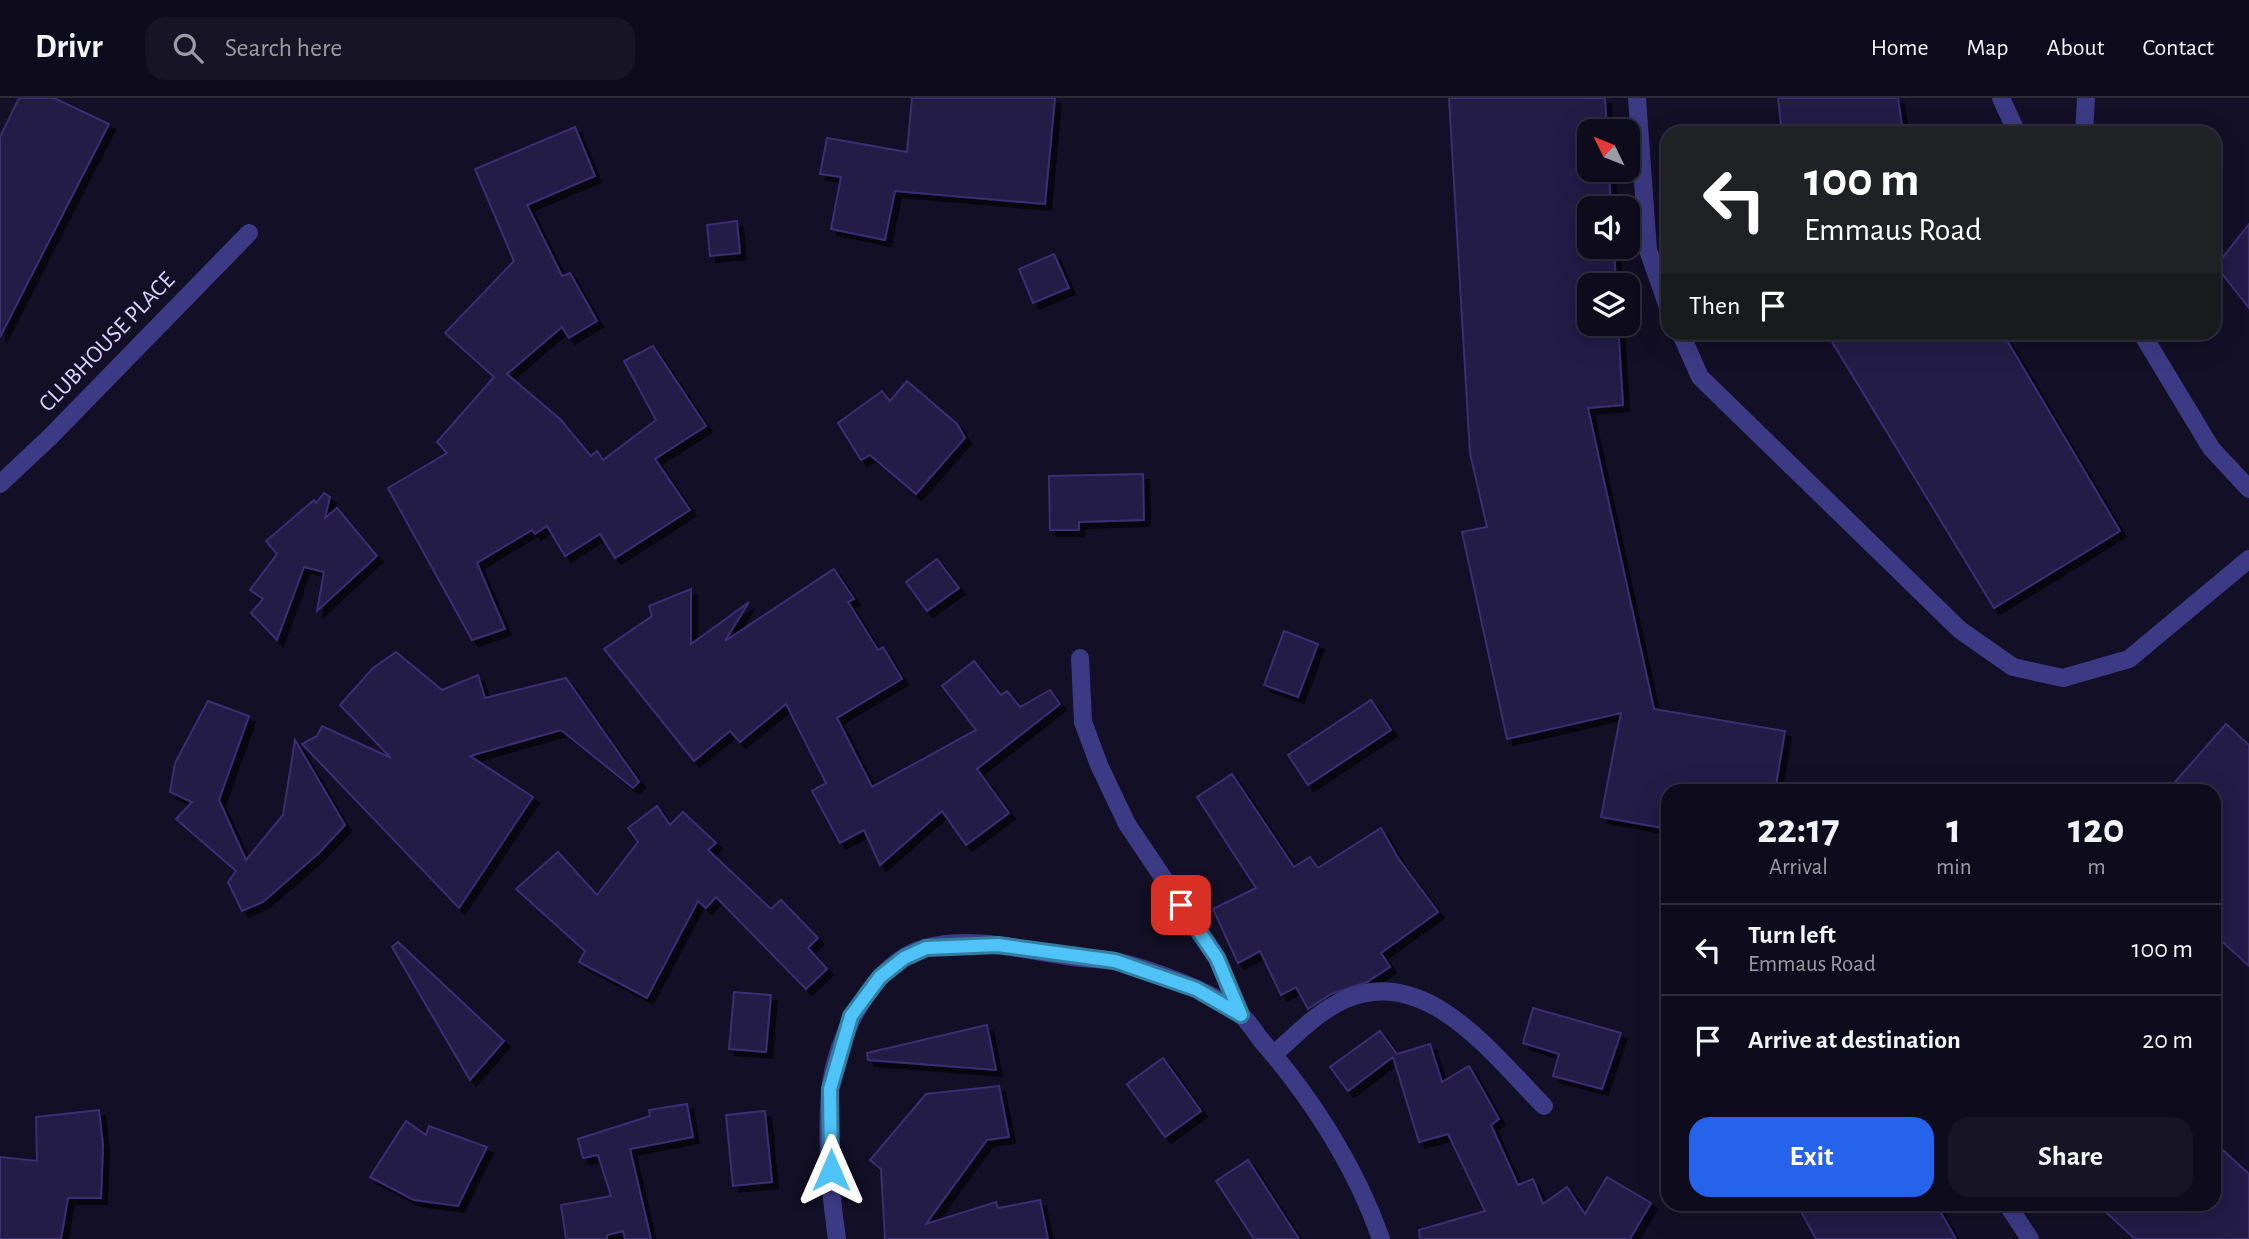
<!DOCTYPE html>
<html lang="en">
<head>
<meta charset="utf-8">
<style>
  :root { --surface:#0e0b1c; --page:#171425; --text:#f1f3f6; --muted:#9b9ba3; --line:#2e2b3b; --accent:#2563eb }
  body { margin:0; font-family:"Alegreya Sans",sans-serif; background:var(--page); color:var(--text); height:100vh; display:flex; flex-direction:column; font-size:26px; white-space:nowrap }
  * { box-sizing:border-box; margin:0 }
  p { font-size:23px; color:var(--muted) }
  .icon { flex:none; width:38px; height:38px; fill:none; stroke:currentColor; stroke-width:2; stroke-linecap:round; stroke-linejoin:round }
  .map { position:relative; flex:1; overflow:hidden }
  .panel { position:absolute; left:1661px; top:686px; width:560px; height:427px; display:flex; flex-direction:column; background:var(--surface); border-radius:21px; box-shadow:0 7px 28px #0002,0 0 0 2px var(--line) }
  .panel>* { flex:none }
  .top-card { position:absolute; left:1661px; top:28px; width:560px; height:214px; border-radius:21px; box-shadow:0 7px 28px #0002,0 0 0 2px var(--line); background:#202124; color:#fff; overflow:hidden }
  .needle { width:46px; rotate:313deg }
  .controls { position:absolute; left:1577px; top:21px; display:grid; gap:14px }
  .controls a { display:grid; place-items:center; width:63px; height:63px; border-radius:14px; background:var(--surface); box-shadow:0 7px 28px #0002,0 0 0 2px var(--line); font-size:35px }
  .pin { position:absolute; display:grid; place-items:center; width:60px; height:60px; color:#fff; margin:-30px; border-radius:14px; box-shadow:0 4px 10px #0006 }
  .me { position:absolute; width:77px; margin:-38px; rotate:0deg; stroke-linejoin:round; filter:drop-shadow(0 0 5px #0008) }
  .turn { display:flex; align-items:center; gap:24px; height:147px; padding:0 28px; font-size:32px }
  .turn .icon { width:91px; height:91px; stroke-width:2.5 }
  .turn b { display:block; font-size:49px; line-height:60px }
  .then { display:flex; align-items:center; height:66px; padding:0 28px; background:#0003; gap:14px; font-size:26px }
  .eta { display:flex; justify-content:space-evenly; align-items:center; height:119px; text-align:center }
  .eta b { font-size:42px; font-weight:700; line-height:49px }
  .action { display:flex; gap:14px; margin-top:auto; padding:14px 28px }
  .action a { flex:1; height:80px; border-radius:21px; background:var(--accent); color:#fff; font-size:28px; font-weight:700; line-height:80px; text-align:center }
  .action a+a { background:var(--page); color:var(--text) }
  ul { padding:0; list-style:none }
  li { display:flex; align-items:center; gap:21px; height:91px; padding:0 28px; border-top:2px solid var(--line) }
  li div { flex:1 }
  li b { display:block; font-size:26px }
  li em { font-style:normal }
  header { display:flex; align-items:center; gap:42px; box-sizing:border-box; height:98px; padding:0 35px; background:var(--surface); border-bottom:2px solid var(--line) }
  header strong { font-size:33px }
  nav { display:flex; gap:38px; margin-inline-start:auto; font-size:24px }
  .search { width:490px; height:63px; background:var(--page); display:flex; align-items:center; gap:18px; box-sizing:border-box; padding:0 24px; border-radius:21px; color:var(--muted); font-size:26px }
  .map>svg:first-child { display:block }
  .building { fill:#241b47; stroke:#3b2d73; stroke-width:2; filter:url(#shadow) }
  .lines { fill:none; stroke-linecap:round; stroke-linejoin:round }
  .minor { stroke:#3d3a85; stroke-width:18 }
  .route-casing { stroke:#337fa1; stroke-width:18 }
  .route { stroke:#4fc3f7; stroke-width:12 }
  .labels { text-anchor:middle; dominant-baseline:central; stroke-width:5; stroke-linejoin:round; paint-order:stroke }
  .street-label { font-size:24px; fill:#d9d4ff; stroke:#130f26 }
</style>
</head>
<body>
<header>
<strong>Drivr</strong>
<div class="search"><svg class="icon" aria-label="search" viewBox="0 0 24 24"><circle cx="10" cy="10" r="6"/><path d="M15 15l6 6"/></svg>Search here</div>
<nav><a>Home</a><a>Map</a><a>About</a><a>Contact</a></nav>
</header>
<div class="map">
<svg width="2249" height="1141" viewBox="0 0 2249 1141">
  <defs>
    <filter id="shadow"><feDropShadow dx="6" dy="6" stdDeviation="0" flood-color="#0009"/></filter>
  </defs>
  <rect width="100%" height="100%" fill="#130f26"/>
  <g class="building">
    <path d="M19,0H54L109,26L0,239V39Z"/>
    <path d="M912,0H1055L1045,106L895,93L885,142L831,131L841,79L820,76L827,40L907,54Z"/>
    <path d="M1449,0H1605L1607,33H1589V72H1609L1611,110H1589V149H1614L1616,187H1589V226H1618L1623,307L1588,310L1654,611L1785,633L1775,693H1668V731L1601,719L1621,615L1507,641L1462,434L1487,429L1470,355Z"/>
    <path d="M1778,0H1898L1903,35H1782Z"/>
    <path d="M575,29L595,78L527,107L562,178L570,175L597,223L569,240L562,229L507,276L560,321L591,358L597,353L603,362L656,322L624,263L653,248L706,328L655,361L690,412L615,460L600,436L565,458L547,428L535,436L532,432L477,465L505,531L472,542L388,390L447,355L437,344L494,279L445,235L514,163L475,71Z"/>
    <path d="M737,123L740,155L710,158L707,127Z"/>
    <path d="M2249,126V210L2216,168Z"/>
    <path d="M1054,156L1069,190L1033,205L1019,171Z"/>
    <path d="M1826,234H2002L2120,433L1994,510Z"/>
    <path d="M907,283L957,326L965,340L916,396L870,357L861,362L838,325L882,293L890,303Z"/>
    <path d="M1143,376L1144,422L1079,424V432H1050L1049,378Z"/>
    <path d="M324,395L330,399L325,420L337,410L377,458L317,513L324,474L304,469L277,542L251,515L263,501L250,492L277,456L266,443L314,402L316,405Z"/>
    <path d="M937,461L959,490L927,513L906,484Z"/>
    <path d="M834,471L854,501L848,504L878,552L883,549L902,581L837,620L872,689L976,632L942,588L974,563L1001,597L1007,593L1020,609L1050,592L1060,606L977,671L1009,715L966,747L942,713L880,767L864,732L840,745L812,693L826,685L786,606L740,644L730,633L694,663L604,551L652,518L649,508L691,491V546L749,504L725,543Z"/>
    <path d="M1284,533L1318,546L1298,599L1264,587Z"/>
    <path d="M396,554L442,592L478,577L485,600L566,580L639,684L633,690L561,632L470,658L533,699L459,810L302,646L317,638L322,628L391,660L340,607L373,570Z"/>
    <path d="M1371,602L1391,632L1308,687L1288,657Z"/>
    <path d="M208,603L249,618L219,702L246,762L283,717L295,642L345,727L319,755L263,804L242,813L228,784L236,773L176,721L192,704L170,694L175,665Z"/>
    <path d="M2226,626L2249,647V868L2214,836V693H2167Z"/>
    <path d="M1232,676L1294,769L1310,759L1318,770L1381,730L1398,760L1438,814L1381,855L1390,869L1367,884L1331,896L1308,911L1296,889L1281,897L1260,853L1238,865L1213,811L1256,790L1197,699Z"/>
    <path d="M657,708L670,727L683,714L716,745L708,752L771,811L781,802L818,840L808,850L827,871L806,891L716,799L706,810L698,803L647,900L579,864L585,853L516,791L558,754L597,797L638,744L628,730Z"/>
    <path d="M398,844L504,943L470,982L392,849Z"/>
    <path d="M734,894L771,897L766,954L729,951Z"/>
    <path d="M1533,910L1621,935L1602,991L1553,978L1559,956L1523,945Z"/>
    <path d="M987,927L996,972L868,962L867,955Z"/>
    <path d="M1380,933L1397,956L1430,946L1442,984L1469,968L1499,1021L1491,1027L1518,1087L1533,1081L1543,1106L1567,1089L1585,1116L1607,1079L1651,1105L1630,1141H1420L1419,1132L1485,1113L1448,1036L1419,1044L1393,959L1348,993L1330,969Z"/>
    <path d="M1163,960L1201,1013L1165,1039L1127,986Z"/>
    <path d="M999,988L1009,1039L987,1042L926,1126L996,1104L998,1110L1040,1102L1048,1141H885L881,1071L870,1062L926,996Z"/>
    <path d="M687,1006L693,1039L630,1051L651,1141H625L623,1133L607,1137V1141H566L561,1107L611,1098L598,1057L583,1060L578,1041L650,1018L649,1012Z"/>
    <path d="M99,1012L103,1047L101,1100H68L61,1141H0V1059L37,1063L36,1019Z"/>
    <path d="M765,1013L772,1084L733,1088L726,1017Z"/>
    <path d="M406,1023L426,1037L429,1028L487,1049L458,1108L414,1102L370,1079Z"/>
    <path d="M2214,1044L2249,1076V1141H2135L2097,1106H2214Z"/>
    <path d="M1248,1062L1299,1141H1254L1216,1083Z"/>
    <path d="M1797,1106H1936L1956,1141H1816Z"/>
  </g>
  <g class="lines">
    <g class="minor">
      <path d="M1637,0L1648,152L1668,209"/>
      <path d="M2001,0L2017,35"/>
      <path d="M2084,35L2086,0"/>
      <path d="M1680,234L1700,279L1960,532L2013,569L2063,580L2129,561L2249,461"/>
      <path d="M2141,234L2211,350L2249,391"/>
      <path d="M0,386L50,339L249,135"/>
      <path d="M1080,560L1083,624L1099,667L1127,726L1217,860L1241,917"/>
      <path d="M1274,956C1296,937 1318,913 1346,901C1427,866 1494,958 1544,1008"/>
      <path d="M2007,1106L2030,1141"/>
      <path d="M837,1141C830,1093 826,1041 830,993C835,941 872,865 925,850C973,837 1026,853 1073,859C1087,861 1101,861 1115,863C1148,870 1217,895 1241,917C1249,924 1255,934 1261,942C1311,999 1356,1069 1381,1141"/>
    </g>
  </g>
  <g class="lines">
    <g class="route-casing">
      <path id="route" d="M831,1072L830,991L851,918L880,879L904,860L926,850L998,847L1115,863L1196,891L1241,917L1217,860L1181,807"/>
    </g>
    <use href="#route" class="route"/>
  </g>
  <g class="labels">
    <g class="street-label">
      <text transform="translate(107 244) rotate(-46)">CLUBHOUSE PLACE</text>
    </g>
  </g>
</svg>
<div class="controls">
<a><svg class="needle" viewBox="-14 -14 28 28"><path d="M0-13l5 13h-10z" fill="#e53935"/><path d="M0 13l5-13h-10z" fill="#9b9ba3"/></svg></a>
<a><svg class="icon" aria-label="sound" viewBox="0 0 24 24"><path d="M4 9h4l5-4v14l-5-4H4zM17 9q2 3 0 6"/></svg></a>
<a><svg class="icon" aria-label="layers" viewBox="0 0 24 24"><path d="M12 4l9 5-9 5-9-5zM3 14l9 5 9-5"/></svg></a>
</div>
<div class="pin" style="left:1181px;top:807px;background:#d93025"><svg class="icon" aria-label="arrive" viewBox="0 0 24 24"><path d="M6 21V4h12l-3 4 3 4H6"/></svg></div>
<svg class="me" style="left:831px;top:1072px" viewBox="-20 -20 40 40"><path d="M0-17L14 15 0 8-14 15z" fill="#4fc3f7" stroke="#fff" stroke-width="4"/></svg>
<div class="top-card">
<div class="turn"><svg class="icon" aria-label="left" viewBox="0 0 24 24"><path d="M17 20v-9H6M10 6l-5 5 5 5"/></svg><div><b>100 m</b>Emmaus Road</div></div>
<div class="then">Then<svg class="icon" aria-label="arrive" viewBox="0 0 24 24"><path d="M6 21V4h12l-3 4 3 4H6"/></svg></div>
</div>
<section class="panel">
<div class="eta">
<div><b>22:17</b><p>Arrival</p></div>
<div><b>1</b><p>min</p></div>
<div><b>120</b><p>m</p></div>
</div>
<ul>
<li><svg class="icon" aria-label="left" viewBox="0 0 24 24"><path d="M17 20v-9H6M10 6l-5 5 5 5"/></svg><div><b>Turn left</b><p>Emmaus Road</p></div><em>100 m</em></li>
<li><svg class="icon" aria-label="arrive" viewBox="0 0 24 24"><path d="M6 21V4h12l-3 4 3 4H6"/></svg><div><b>Arrive at destination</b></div><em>20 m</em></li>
</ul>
<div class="action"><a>Exit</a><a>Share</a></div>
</section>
</div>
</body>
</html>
